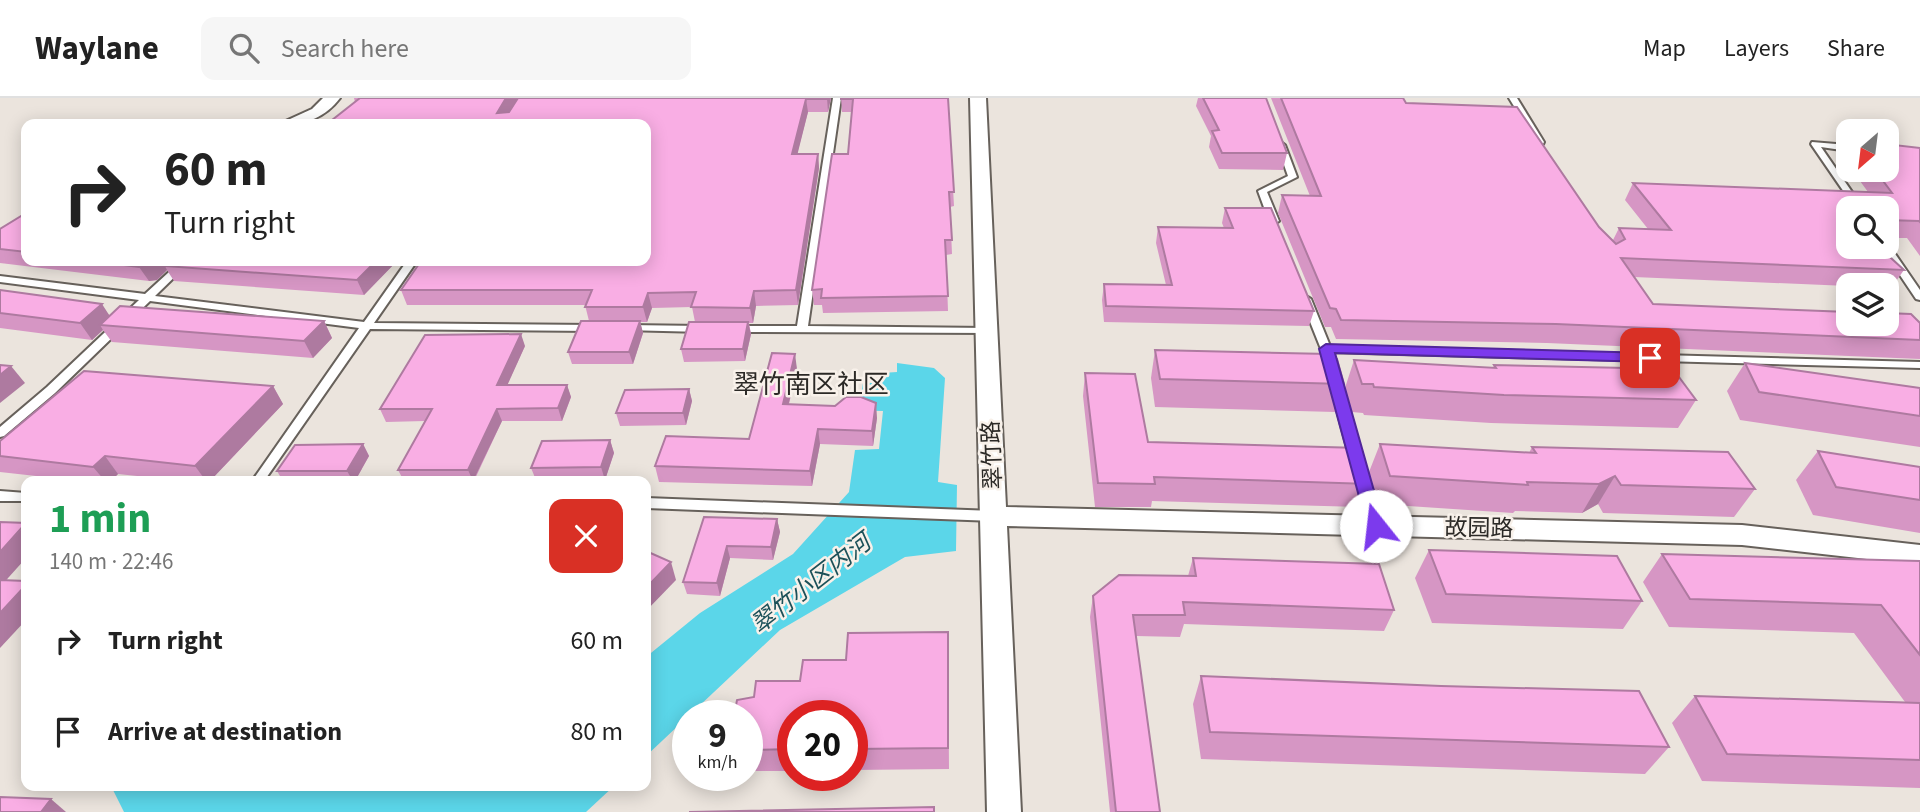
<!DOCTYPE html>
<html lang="en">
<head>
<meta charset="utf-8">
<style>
  :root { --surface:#fff; --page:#f6f6f6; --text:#222; --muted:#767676; --line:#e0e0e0 }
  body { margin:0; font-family:"Source Sans 3","Noto Sans SC",sans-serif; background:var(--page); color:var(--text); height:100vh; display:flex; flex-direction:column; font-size:26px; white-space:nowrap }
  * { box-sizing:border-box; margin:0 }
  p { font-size:23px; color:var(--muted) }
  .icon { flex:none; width:38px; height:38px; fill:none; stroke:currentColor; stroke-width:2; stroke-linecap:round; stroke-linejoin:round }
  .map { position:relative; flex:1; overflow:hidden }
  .panel { position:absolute; left:21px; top:378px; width:630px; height:315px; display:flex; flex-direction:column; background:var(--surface); border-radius:14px; box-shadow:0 4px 18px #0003 }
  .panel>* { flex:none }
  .hud { position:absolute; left:21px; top:21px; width:630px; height:147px; border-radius:14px; box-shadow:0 4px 18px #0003; background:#fff; color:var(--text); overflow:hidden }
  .needle { width:46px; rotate:208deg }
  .tools { position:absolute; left:1836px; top:21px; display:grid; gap:14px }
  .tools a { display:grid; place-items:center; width:63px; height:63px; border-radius:14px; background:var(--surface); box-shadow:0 4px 18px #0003; font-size:35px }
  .speed { position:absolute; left:672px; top:602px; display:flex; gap:14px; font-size:35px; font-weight:700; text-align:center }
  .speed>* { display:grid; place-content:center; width:91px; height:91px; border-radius:50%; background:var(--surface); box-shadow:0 4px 18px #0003; line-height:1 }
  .speed small { font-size:18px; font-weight:400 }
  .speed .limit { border:10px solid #d22; background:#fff; color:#111 }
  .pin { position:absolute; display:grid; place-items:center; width:60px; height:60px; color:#fff; margin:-30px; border-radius:14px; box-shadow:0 4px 10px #0006 }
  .me { position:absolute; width:77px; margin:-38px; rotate:344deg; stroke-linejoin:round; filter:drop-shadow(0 0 5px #0008) }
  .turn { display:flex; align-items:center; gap:24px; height:147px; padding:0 28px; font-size:32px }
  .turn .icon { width:91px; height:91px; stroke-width:2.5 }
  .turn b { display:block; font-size:49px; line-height:60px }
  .round { display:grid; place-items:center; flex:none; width:74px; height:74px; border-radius:14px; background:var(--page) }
  .headline { display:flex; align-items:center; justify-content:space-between; height:119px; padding:0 28px }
  h1 { font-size:42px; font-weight:700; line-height:52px; color:#1e9e55 }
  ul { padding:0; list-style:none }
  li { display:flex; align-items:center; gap:21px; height:91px; padding:0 28px }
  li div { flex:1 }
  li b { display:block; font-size:26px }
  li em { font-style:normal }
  header { display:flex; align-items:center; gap:42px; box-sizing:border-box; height:98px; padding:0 35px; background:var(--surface); border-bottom:2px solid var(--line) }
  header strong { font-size:33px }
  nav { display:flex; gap:38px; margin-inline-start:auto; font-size:24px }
  .search { width:490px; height:63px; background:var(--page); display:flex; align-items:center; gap:18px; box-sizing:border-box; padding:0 24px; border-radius:14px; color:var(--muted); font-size:26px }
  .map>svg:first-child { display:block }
  .water { fill:#5bd6e9 }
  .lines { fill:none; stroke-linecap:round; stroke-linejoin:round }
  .lane-casing { stroke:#67615b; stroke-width:4 }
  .street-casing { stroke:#67615b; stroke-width:4 }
  .lane { fill:#fff; fill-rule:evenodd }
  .street { fill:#fff; fill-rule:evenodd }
  .wall { fill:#d696c4 }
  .shaded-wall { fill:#ae7aa0 }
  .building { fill:#f9aee4; stroke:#ae7aa0; stroke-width:2 }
  .route { fill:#7c3aed; stroke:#51269a; stroke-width:2 }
  .labels { text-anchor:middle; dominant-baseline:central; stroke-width:5; stroke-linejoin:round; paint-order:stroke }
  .street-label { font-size:23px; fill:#2b2926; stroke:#f8f1ea }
  .water-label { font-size:24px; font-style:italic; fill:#1c5159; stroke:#f8f1ea }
  .quarter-label { font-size:26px; fill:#2b2926; stroke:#f8f1ea }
</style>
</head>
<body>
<header>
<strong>Waylane</strong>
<div class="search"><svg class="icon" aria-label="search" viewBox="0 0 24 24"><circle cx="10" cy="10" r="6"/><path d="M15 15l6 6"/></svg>Search here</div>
<nav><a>Map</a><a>Layers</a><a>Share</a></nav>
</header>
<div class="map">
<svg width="1920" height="714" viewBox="0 0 1920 714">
  <rect width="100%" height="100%" fill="#ebe4dd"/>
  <g class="water">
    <path d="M897,265L934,270L945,280L938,384L957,387L956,453L905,459L780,532L646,658V559L700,515L793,456L849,394L855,352L879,351L883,313L845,312L846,296H861L863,285H879L882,275L897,274Z"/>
    <path d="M111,688H614L586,714H124Z"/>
  </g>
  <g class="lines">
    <g class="lane-casing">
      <g id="lane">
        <path d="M833,0H841L808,228L987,230L992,233L991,235L736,234L731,231L736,228H797Z"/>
        <path d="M1509,0H1517L1544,44L1543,46H1537Z"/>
        <path d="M1281,44L1285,47L1297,79L1267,94L1279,123L1274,126L1269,123L1258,93L1288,78L1277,47Z"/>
        <path d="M1812,44L1848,47V53L1821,49L1863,110H1855L1811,46Z"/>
        <path d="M1886,146L1889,147L1920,192V202L1916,201L1881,149H1886Z"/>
        <path d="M181,163H191L155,198L364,224L407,163H417L374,225L595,227L600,230L595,233L370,231L264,383H252L359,230L150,203L55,295L4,338L0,339V329L47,289L139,202L0,184V178L145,196Z"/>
        <path d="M1306,198L1311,201L1330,248L1920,264V270L1326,254L1321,251L1301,201Z"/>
        <path d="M627,227L703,228L708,231L703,234L623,232L622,230Z"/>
        <path d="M1336,282L1342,286L1382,428L1380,431H1370L1368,428L1330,286Z"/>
        <path d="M0,393L26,395V403H0Z"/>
        <path d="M646,400L994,413L999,415L1001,418L999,421L994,423L646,410Z"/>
      </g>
    </g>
    <g class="street-casing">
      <g id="street">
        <path d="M323,0H340C324,21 304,27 279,26L312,11Z"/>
        <path d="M970,0H986L1006,409L1742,427L1920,447V467L1742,447L1007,428L1021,714H987Z"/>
      </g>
    </g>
    <use href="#lane" class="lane"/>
    <use href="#street" class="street"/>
  </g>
  <g class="wall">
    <path d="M354,0H831L828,14H808L797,56H818L819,70L798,207L756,208L753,225H749L751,236L745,263L684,264L681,251L695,224L692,209L652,210L647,224H640L643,235L633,266H572L568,254L589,223L585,207H407L401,192L646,163L355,4Z"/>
    <path d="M841,0H948L954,108L950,109L952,156L946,157L948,213L823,215L822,207H814L812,192L848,56L852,14H842Z"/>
    <path d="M1198,0H1266L1287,55L1283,72L1219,71L1209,49L1211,38L1196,8Z"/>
    <path d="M1271,0H1403L1406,5L1599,129L1613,142L1619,130L1648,131L1625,102L1633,85L1868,94L1852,72H1886L1920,50V158L1907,140H1886V110H1848V149L1904,172L1891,190L1886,189V187L1848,188L1634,179L1653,206L1920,225V261L1547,245L1336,241L1331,229H1325L1278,115L1282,97L1310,98Z"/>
    <path d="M1848,50V67L1842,59Z"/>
    <path d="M1225,110L1314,213L1309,228L1104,224L1102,202L1104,186L1166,187L1156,145L1158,129L1224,130L1222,125Z"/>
    <path d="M26,115V163H397L364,197L174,183L167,172L157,182L149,183L0,165V131Z"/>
    <path d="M0,192L110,217L324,223L332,240L313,260L112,244L103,232L92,242L0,230Z"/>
    <path d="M525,248L507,287H567L571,299L562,323H502L474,383H404L398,372L425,323L386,324L380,311Z"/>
    <path d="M1155,252L1331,261L1344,286L1335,314L1155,309L1151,280Z"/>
    <path d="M1354,262L1493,270L1494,267L1696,302L1678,330L1491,325L1364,317L1363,315L1352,314L1345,290Z"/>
    <path d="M1745,265L1920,290V349L1740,322L1727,293Z"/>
    <path d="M797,271L789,306L877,320L873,348L820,346L812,388L659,384L655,368L749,341Z"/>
    <path d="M1085,275L1148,344L1369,386L1360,409L1152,403L1151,409H1095L1083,298Z"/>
    <path d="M273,288L283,306L210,383H185L118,376L111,383H81L0,374V343Z"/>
    <path d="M689,291L692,303L686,327L620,328L616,315Z"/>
    <path d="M610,342L614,355L605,382H536L531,370Z"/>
    <path d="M363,346L369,358L355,383H283L277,373Z"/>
    <path d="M1380,346L1529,355L1532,349L1755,391L1734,419L1603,415L1598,406L1582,415L1515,413L1513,415L1378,406L1369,374Z"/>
    <path d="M1818,353L1920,369V435L1813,417L1796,382Z"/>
    <path d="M704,419L777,421L780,434L773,462L730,460L720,498L687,496L683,484Z"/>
    <path d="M1429,452L1642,503L1623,531L1432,525L1415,480Z"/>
    <path d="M1662,456L1920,463V690L1702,683L1672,625L1695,598L1905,604L1854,535L1669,529L1643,484Z"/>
    <path d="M1193,460L1394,512L1384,533L1184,526L1180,539L1136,538L1160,714H1110L1090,519L1093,498L1188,478Z"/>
    <path d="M948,534L949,671L852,672V618H793V673H747V618L754,599L800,583L846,562Z"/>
    <path d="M1201,578L1669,649L1645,676L1201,661L1193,606Z"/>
  </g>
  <g class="shaded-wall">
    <path d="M506,0H518L502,26L497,15Z"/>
    <path d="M827,0H831L828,14Z"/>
    <path d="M806,1L808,14L794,70L792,56Z"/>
    <path d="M818,56L819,70L798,207L796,192Z"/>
    <path d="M152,163H177L165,168L167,172L157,182L149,183L139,169Z"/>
    <path d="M376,163H397L364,197L357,182Z"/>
    <path d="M754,193L756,208L753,225L750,210Z"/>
    <path d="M648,195L652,210L647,224L643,209Z"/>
    <path d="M102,206L113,223L100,227L103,232L92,242L80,225Z"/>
    <path d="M324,223L332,240L313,260L304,243Z"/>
    <path d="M640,223L643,235L633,266L629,254Z"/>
    <path d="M748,224L751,236L745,263L743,251Z"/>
    <path d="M521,236L525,248L502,299L497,287Z"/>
    <path d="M795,256L797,271L785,321L783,306Z"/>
    <path d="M11,268L25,285L0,305V277Z"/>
    <path d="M567,287L571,299L562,323L558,310Z"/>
    <path d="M273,288L283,306L210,383H206L195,368Z"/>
    <path d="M689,291L692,303L686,327L683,315Z"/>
    <path d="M876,305L877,320L873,348L872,333Z"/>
    <path d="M497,311L502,323L473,383L468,372Z"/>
    <path d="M818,331L820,346L812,388L810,373Z"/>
    <path d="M610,342L614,355L605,382L601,369Z"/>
    <path d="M363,346L369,358L355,383H353L347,373Z"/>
    <path d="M105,358L118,376L111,383H105L93,369Z"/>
    <path d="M1615,378L1598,406L1582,415L1599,386Z"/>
    <path d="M777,421L780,434L773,462L771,449Z"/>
    <path d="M26,426V460L0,489V454Z"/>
    <path d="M727,448L730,460L720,498L717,485Z"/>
    <path d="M671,464L676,482L646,513V490Z"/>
    <path d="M26,487V522L0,550V515Z"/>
    <path d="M51,701L66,714H41Z"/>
  </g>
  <g class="building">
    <path d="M360,0H506L497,15L509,14L518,0H827V1H806L792,56H818L796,192L754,193L750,210L691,209L696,194L648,195L643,209H585L592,192H401L421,163H646V26H327Z"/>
    <path d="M841,0H948L954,94H949L952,142H945L948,198L821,200L822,191L812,192L832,56H848L853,1H841Z"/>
    <path d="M1203,0H1266L1287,55H1222L1212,33L1219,32Z"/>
    <path d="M1281,0H1403L1406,5L1517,9L1599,129L1616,146L1625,141L1619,130L1671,132L1633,85L1892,95L1875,72H1886V46L1920,50V124L1919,123L1886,122V110H1848V149H1879L1904,172L1621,160L1653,206L1848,214V226H1886V215L1911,216L1920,225V242L1556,226L1341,222L1336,211L1330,210L1282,97L1321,98Z"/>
    <path d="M1225,110H1271L1314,213L1106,208L1104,186L1172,187L1158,129L1233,130Z"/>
    <path d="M26,115V154L0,151V131Z"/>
    <path d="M93,163H152L147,167L139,169Z"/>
    <path d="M171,163H376L357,182L165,168Z"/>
    <path d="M0,192L102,206L80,225L0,215Z"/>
    <path d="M120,208L324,223L304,243L100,227Z"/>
    <path d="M581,223H640L629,254H568Z"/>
    <path d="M689,224H748L743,251H681Z"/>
    <path d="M521,236L497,287H567L558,310L497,311L468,372H398L432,311H380L425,237Z"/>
    <path d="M1155,252L1329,256L1331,261H1337L1344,286L1160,281Z"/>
    <path d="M772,255L795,256L783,306L835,308L846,299H861L876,305L872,333L818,331L810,373L655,368L666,338L749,341Z"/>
    <path d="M1354,262L1496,270L1494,267L1673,271L1696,302L1504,297L1374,289L1373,286H1362Z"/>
    <path d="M1745,265L1920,290V318L1759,294Z"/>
    <path d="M0,267L11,268L0,277Z"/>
    <path d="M84,273L273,288L195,368L105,358L93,369L0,358V343Z"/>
    <path d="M1085,275L1135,276L1148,344L1360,350L1369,386L1154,379L1155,386L1098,385Z"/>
    <path d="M689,291L683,315H616L625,292Z"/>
    <path d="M610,342L601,369L531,370L542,343Z"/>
    <path d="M363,346L347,373H277L295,347Z"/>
    <path d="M1380,346L1536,355L1532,349L1728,354L1755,391L1621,387L1615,378L1599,386L1527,384L1528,387L1390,378Z"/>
    <path d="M1818,353L1920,369V402L1836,389Z"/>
    <path d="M704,419L777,421L771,449L727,448L717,485L683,484Z"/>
    <path d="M0,424L26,425L0,454Z"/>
    <path d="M1429,452L1617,458L1642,503L1446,496Z"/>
    <path d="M646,453L671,464L646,490Z"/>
    <path d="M1662,456L1920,463V557L1881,507L1690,501Z"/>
    <path d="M1193,460L1379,466L1394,512L1183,504L1185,517H1133L1160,714H1116L1093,498L1119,477L1196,478Z"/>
    <path d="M0,482L26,483V487L0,515Z"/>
    <path d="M948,534V650L852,651V618H793V651L747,652V618H734L737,602L754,599L756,583H800L803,562H846L848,535Z"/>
    <path d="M1201,578L1441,588L1639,593L1669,649L1210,634Z"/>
    <path d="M1695,598L1920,605V662L1727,656Z"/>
    <path d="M0,699L51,701L41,714H0Z"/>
    <path d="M934,709V714H689Z"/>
  </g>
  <path class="route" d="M1326,246L1650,255L1657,260L1650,264L1335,255L1384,428L1376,434L1367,428L1319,251Z"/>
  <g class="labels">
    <g class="street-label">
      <text transform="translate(992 357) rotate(-92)">翠竹路</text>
      <text transform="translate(1479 430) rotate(1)">故园路</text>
    </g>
    <g class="water-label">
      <text transform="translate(811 486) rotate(-38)">翠竹小区内河</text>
    </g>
    <g class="quarter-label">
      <text x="811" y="286">翠竹南区社区</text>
    </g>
  </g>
</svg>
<div class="tools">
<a><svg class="needle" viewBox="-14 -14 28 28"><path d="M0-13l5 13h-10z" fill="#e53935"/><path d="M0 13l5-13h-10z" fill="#767676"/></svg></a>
<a><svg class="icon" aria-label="search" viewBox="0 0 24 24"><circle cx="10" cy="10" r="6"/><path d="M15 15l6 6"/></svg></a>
<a><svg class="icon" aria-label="layers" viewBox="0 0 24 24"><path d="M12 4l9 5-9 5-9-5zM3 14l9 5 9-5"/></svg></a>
</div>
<div class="speed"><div>9<small>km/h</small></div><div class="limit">20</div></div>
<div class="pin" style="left:1650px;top:260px;background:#d93025"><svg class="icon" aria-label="arrive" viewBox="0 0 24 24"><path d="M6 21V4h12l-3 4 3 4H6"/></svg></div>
<svg class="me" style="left:1376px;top:428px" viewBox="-20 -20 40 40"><circle r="19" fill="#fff"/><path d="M0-13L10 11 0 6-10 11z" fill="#7c3aed"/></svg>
<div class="hud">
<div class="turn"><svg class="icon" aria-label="right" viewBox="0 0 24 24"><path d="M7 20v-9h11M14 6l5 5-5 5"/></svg><div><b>60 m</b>Turn right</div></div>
</div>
<section class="panel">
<div class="headline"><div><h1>1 min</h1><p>140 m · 22:46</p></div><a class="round" style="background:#d93025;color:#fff"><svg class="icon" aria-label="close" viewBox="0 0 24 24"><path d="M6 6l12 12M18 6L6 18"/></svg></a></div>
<ul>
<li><svg class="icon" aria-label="right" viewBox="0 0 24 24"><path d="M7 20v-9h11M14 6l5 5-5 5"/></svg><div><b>Turn right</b></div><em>60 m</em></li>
<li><svg class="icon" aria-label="arrive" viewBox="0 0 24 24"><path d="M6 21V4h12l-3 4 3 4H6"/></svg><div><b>Arrive at destination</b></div><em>80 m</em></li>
</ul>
</section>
</div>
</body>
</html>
